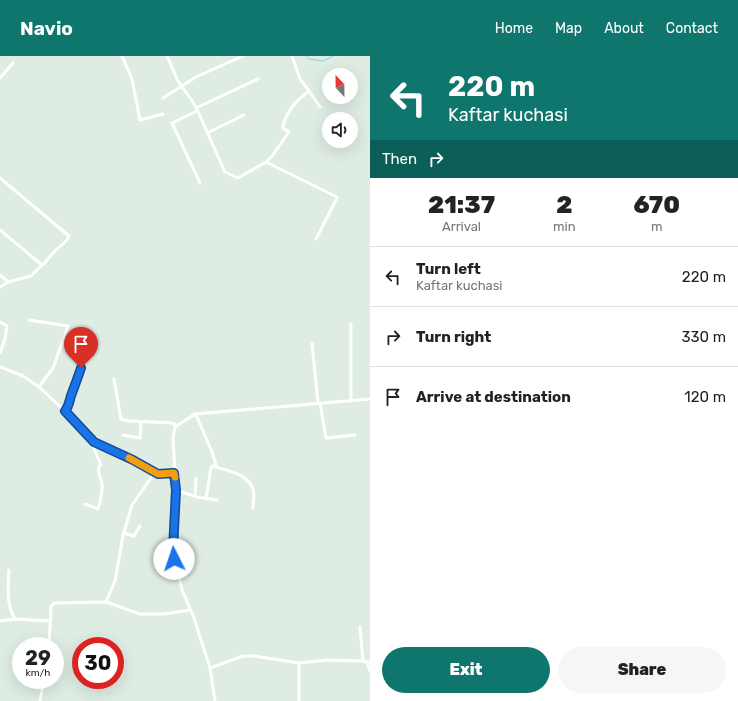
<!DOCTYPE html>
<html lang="en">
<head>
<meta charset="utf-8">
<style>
  :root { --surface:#fff; --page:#f6f6f6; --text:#222; --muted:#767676; --line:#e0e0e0; --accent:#0f766e }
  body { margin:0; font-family:Rubik,sans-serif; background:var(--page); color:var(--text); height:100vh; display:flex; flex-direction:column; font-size:15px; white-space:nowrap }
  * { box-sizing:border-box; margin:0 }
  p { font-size:13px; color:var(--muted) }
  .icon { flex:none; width:22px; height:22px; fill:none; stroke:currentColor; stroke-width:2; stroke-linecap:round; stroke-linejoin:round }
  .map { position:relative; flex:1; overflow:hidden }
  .details { display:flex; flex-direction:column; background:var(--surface); width:368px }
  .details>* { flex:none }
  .hud { background:#0f766e; color:#fff; overflow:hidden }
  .needle { width:26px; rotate:338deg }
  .fabs { position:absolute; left:322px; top:12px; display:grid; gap:8px }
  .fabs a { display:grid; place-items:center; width:36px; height:36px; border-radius:50%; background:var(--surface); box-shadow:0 4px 16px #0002; font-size:20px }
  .speed { position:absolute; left:12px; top:581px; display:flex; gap:8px; font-size:20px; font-weight:700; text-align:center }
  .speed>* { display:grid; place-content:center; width:52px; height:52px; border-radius:50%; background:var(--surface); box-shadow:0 4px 16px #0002; line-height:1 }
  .speed small { font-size:10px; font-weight:400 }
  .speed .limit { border:6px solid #d22; background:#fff; color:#111 }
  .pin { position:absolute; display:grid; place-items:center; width:34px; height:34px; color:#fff; margin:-41px -17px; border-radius:50% 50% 50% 0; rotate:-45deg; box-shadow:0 0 4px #0007 }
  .pin .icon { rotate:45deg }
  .me { position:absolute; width:44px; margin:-22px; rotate:356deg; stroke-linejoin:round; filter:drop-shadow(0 0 3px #0008) }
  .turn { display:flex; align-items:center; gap:14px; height:84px; padding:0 12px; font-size:18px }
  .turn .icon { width:52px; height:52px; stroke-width:2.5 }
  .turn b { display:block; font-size:28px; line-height:34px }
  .then { display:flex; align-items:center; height:38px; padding:0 12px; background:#0003; gap:8px; font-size:15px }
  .eta { display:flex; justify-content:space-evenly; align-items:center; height:68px; text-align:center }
  .eta b { font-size:24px; font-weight:800; line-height:28px }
  .action { display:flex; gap:8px; margin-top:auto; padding:8px 12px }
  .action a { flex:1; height:46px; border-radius:24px; background:var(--accent); color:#fff; font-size:16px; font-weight:800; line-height:46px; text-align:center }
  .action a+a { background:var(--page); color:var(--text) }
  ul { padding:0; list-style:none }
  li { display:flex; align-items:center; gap:12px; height:60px; padding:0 12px; border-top:1px solid var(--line) }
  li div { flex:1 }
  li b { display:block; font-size:15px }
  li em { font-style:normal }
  header { display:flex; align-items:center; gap:24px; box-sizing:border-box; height:56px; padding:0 20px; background:var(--accent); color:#fff }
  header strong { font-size:19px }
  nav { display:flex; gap:22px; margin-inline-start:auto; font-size:14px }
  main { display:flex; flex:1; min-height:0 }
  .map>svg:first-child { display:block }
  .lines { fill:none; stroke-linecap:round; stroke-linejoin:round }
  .stream { stroke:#7fd7d7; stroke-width:1 }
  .minor { stroke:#fff; stroke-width:3 }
  .route-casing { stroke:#114b97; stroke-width:10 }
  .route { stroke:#1a73e8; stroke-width:7 }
  .slow { stroke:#f59e0b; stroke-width:7 }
</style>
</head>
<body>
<header>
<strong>Navio</strong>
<nav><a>Home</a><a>Map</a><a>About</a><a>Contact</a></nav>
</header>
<main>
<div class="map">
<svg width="370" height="645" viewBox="0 0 370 645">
  <rect width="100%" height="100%" fill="#deece3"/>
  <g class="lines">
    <path class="stream" d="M307,0L309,3L323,5L333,0"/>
    <g class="minor">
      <path d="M122,0L132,23L140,64L163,58"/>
      <path d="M167,0L178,25L195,49L225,116L238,122L266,106L272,100L289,76L283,72V70C288,53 295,46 309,35L300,23L292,0"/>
      <path d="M0,22L13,7"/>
      <path d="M309,35L320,51"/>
      <path d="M163,42L196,21L243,0"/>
      <path d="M196,52L258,23"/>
      <path d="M197,55L172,67L200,127"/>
      <path d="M207,77L244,59"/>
      <path d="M266,106L337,141V142L316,183"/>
      <path d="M0,122L69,180C66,187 60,190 55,195C51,199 47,204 44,208L42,209"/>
      <path d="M0,174L42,209L31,220L8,226"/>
      <path d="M0,219L8,226L0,231"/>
      <path d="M29,264L68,270L53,312L39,331"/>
      <path d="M0,266L7,270L5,283L0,297"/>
      <path d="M351,268V345"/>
      <path d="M312,287L318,347"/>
      <path d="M0,311L23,320L39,331L65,355L94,386L133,404L158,418L174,417"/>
      <path d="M114,323L121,363L129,365L172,367L175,368V371"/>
      <path d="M320,347L326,382L355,379"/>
      <path d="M65,355C70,349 69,344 72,337C75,329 78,321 81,312"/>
      <path d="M194,358L197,361L212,396L216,409L215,411"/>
      <path d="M123,379L140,382L141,366"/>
      <path d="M176,434L197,441L217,444"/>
      <path d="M195,441L196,422"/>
      <path d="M206,443L211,411L213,410C228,415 247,417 253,433C255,438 253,447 253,452"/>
      <path d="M85,448L98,453C100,446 103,436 102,428C101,421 97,417 99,410L101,409L94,393V386"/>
      <path d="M123,477L134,480L140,470"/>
      <path d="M9,514C8,531 6,548 15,563"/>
      <path d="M106,546L115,525L123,480L132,449L155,416"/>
      <path d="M0,565L15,563L51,565"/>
      <path d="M360,571L363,605"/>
      <path d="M49,590L51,551L53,548L56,547L106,546L140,558H164L190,554"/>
      <path d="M367,606L370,615"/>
      <path d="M210,612L243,600H254L299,607L328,604L363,605L367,606H370"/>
      <path d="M40,645L44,624"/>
      <path d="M215,645L210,612L193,559L182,534L173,494L176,434L173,383L175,371L195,358L370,343"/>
      <path d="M299,645V607"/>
    </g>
  </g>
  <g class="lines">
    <g class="route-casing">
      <path id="route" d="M81,312C78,321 75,329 72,337C69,344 70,349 65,355L94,386L133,404L158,418L174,417L176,434L173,494L174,503"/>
    </g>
    <use href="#route" class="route"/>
    <path class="slow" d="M129,402L158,418L174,417L175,421"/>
  </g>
</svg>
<div class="fabs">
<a><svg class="needle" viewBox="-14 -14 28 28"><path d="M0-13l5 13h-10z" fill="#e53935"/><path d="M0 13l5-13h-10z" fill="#767676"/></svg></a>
<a><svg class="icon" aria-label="sound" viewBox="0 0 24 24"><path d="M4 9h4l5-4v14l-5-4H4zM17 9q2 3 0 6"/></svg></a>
</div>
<div class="speed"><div>29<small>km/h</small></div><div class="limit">30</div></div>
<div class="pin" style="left:81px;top:312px;background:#d93025"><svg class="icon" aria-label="arrive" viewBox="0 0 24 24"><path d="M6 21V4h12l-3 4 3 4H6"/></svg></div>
<svg class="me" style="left:174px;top:503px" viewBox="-20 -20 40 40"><circle r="19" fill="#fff"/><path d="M0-13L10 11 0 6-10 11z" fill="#1a73e8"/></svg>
</div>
<section class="details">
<div class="hud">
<div class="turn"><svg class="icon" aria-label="left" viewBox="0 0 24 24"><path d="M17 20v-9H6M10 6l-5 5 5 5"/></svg><div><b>220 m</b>Kaftar kuchasi</div></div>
<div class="then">Then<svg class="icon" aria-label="right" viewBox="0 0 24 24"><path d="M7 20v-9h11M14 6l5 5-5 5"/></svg></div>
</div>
<div class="eta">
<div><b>21:37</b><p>Arrival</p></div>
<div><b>2</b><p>min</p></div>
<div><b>670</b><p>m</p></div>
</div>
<ul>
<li><svg class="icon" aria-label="left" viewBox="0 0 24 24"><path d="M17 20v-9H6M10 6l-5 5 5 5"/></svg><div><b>Turn left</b><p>Kaftar kuchasi</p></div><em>220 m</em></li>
<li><svg class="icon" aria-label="right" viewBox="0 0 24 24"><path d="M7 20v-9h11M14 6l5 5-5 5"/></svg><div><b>Turn right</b></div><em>330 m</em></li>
<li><svg class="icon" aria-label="arrive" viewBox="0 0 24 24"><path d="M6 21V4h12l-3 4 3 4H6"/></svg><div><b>Arrive at destination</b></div><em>120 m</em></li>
</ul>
<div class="action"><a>Exit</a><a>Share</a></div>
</section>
</main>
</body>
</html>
